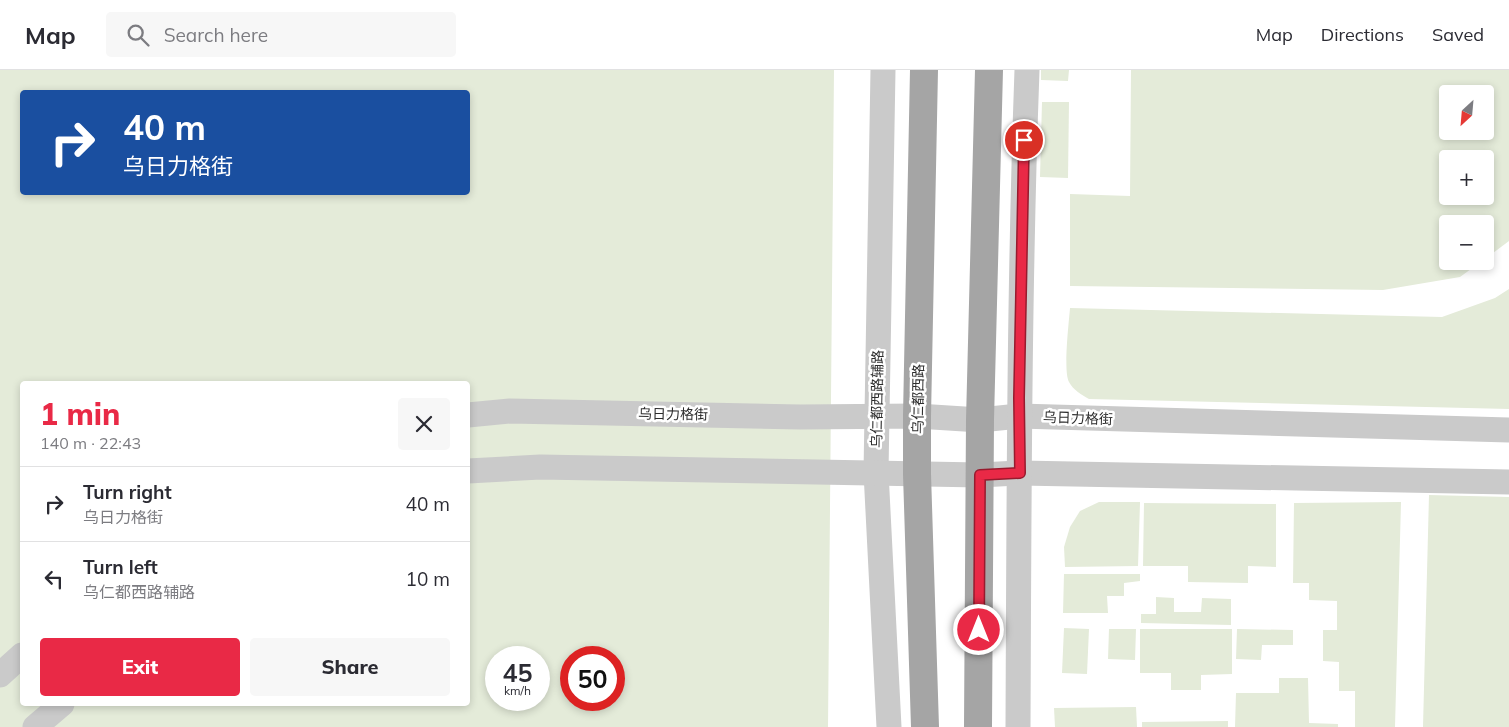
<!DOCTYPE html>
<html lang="en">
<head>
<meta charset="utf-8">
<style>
  :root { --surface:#fff; --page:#f7f7f7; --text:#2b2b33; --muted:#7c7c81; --line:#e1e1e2; --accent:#e92946 }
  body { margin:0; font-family:Mulish,"Noto Sans SC",sans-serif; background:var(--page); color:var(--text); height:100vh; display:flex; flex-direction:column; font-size:19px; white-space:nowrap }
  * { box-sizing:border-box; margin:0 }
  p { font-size:16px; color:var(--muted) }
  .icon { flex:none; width:28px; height:28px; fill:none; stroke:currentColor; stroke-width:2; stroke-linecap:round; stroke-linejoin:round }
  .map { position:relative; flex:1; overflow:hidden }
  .side { position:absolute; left:20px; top:311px; width:450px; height:325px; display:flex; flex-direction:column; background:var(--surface); border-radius:5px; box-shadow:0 2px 8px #0003 }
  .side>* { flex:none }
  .hud { position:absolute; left:20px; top:20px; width:450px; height:105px; border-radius:5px; box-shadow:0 2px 8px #0003; background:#1a4fa0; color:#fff; overflow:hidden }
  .needle { width:32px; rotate:206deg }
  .controls { position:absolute; left:1439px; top:15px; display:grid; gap:10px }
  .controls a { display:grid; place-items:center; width:55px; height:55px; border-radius:5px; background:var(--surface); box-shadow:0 2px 8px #0003; font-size:25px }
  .speed { position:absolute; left:485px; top:576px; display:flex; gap:10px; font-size:25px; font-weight:700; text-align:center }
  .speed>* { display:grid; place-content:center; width:65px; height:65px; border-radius:50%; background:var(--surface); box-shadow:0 2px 8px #0003; line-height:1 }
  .speed small { font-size:12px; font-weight:400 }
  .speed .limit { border:8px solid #d22; background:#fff; color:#111 }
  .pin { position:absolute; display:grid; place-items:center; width:42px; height:42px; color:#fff; margin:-21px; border:2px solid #fff; border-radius:50%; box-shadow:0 1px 5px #0007 }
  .me { position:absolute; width:55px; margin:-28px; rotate:0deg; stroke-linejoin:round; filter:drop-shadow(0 0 4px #0008) }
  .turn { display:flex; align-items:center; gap:18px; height:105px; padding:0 20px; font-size:22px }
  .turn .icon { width:65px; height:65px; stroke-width:2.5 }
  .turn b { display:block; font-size:35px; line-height:42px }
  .round { display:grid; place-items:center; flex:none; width:52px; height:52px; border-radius:5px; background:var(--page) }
  .summary { display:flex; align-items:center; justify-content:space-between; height:85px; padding:0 20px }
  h1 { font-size:30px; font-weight:800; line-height:38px; color:var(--accent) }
  .action { display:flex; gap:10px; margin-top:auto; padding:10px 20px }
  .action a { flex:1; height:58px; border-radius:5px; background:var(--accent); color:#fff; font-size:20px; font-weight:800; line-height:58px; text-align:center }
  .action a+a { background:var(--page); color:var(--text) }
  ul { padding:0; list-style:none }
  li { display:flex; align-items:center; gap:15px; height:75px; padding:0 20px; border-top:1px solid var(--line) }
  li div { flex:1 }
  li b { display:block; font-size:19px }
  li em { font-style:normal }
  header { display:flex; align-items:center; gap:30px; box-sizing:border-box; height:70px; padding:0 25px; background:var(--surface); border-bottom:1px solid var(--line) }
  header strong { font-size:24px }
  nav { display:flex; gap:28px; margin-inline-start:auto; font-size:18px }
  .search { width:350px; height:45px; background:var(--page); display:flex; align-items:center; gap:12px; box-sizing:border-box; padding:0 18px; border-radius:5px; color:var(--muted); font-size:19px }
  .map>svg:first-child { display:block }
  .green { fill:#e4ebd9; fill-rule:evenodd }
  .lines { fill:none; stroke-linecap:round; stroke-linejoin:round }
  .minor { stroke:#cacaca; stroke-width:25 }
  .major { stroke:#a5a5a5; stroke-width:28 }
  .route-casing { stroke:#971b2e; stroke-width:12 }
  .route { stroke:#e92946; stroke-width:9 }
  .labels { text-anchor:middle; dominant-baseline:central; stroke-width:5; stroke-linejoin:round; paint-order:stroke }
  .street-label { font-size:14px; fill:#2d2d2d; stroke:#fff }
</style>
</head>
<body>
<header>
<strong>Map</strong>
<div class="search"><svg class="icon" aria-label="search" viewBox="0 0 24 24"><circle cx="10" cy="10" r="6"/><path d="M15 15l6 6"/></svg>Search here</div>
<nav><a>Map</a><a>Directions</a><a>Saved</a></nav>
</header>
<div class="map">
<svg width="1509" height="657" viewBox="0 0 1509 657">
  <rect width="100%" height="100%" fill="#fff"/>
  <g class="green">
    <path d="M0,0H834L828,657H0ZM22,22H468V122H22ZM22,314H468V634H22ZM496,588H539V630H496ZM571,588H614V630H571Z"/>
    <path d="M1041,0H1069L1068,11L1041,10Z"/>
    <path d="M1131,0H1509V171L1485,189V154H1448V191H1482L1460,207L1383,220L1070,216V124L1130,126ZM1448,24H1485V61H1448ZM1448,89H1485V126H1448Z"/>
    <path d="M1042,32H1069L1068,108L1040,107Z"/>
    <path d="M1509,219V339L1089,329C1082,325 1073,320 1069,312C1063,301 1069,252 1070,238L1442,247L1495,228Z"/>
    <path d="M1429,425L1509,427V657H1423Z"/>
    <path d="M1099,432H1140L1138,496L1065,497L1064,477L1070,457L1080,441Z"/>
    <path d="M1401,432L1395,657H1355V621H1339V592L1323,591V560H1337V531L1309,530V513H1293L1294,433Z"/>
    <path d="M1144,433L1276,434V497L1248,496V513L1188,512V496H1143Z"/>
    <path d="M1064,504H1140V511L1124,513V526H1107L1108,543H1063Z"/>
    <path d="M1156,527L1174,528V542H1201L1202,528L1231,529V555L1141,553V544H1156Z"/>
    <path d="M1064,558L1089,559L1087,604L1062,603Z"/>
    <path d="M1109,559H1136L1135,590L1108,589Z"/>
    <path d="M1140,559H1232V604L1201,605V620H1171V603H1140Z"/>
    <path d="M1237,559L1293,560V575H1262L1261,590L1236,589Z"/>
    <path d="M1279,608H1308L1309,653L1338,654V657H1235L1236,623H1279Z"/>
    <path d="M1136,637L1137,657H1055L1054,638Z"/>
    <path d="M1228,651V657H1142V652Z"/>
  </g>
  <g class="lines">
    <g class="minor">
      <path d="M883,0L876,402L889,657"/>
      <path d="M468,345L510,341L800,347L917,346L980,350L1019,346L1509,360"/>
      <path d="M468,401L540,397L980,405L1020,403L1509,412"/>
      <path d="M0,605L22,585"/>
      <path d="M35,657L62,634"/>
      <path d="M1018,657C1019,438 1019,219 1027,0"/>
    </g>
    <g class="major">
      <path d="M924,0L917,346V404L925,657"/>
      <path d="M978,657L980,350L989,0"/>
    </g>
  </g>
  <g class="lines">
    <g class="route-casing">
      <path id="route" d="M979,560L980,405L1020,403L1019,328L1024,70"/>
    </g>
    <use href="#route" class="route"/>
  </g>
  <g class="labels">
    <g class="street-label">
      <text transform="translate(877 329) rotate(-89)">乌仁都西路辅路</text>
      <text transform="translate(918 329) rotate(-89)">乌仁都西路</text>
      <text transform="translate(673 344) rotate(1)">乌日力格街</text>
      <text transform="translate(1078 348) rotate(2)">乌日力格街</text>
    </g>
  </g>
</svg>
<div class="controls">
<a><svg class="needle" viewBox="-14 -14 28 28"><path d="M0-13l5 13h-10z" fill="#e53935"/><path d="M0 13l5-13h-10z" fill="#7c7c81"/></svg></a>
<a>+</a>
<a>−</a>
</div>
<div class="speed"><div>45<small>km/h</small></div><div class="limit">50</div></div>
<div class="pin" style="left:1024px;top:70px;background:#d93025"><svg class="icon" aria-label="arrive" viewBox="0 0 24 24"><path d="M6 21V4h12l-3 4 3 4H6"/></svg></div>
<svg class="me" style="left:979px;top:560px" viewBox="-20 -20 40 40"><circle r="17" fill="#e92946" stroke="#fff" stroke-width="3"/><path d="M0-11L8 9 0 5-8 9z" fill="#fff"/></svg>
<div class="hud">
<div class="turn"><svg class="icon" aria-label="right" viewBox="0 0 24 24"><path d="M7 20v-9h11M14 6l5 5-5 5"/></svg><div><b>40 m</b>乌日力格街</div></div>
</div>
<section class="side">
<div class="summary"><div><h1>1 min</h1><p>140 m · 22:43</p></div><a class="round"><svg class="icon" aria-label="close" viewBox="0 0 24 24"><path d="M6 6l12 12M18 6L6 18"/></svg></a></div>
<ul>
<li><svg class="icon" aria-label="right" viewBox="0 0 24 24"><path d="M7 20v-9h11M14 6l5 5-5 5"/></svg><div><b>Turn right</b><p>乌日力格街</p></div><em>40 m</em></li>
<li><svg class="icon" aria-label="left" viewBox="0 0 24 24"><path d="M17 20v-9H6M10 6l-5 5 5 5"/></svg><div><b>Turn left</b><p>乌仁都西路辅路</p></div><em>10 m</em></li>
</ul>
<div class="action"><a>Exit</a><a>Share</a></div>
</section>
</div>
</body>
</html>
